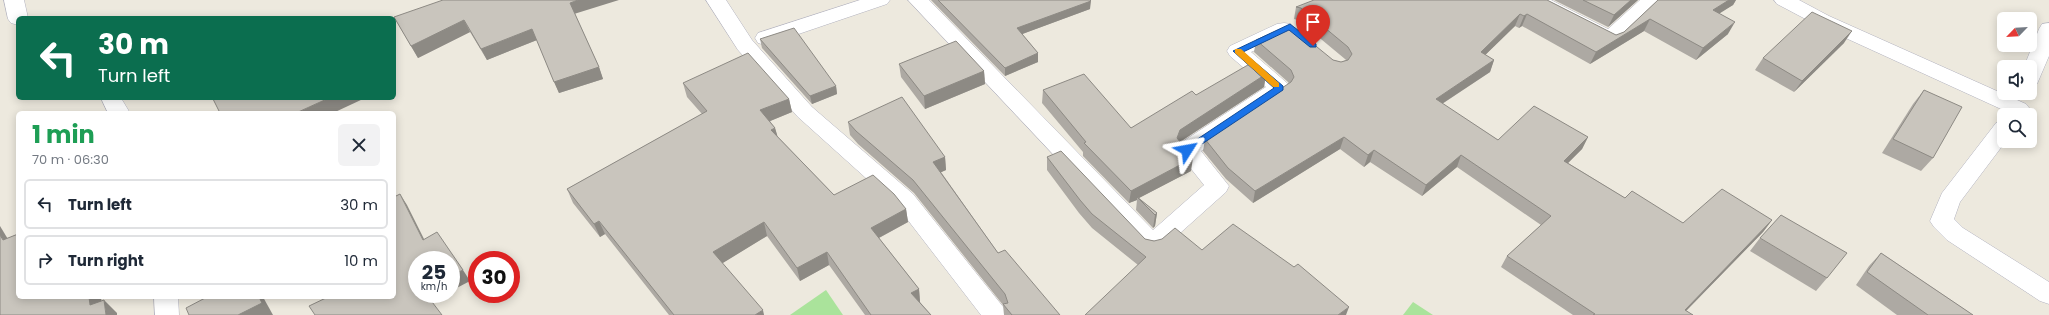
<!DOCTYPE html>
<html lang="en">
<head>
<meta charset="utf-8">
<style>
  :root { --surface:#fff; --page:#f2f2f3; --text:#1f2937; --muted:#747a83; --line:#e0e1e3 }
  body { margin:0; font-family:Poppins,sans-serif; background:var(--page); color:var(--text); height:100vh; display:flex; flex-direction:column; font-size:15px; white-space:nowrap }
  * { box-sizing:border-box; margin:0 }
  p { font-size:13px; color:var(--muted) }
  .icon { flex:none; width:22px; height:22px; fill:none; stroke:currentColor; stroke-width:2; stroke-linecap:round; stroke-linejoin:round }
  .map { position:relative; flex:1; overflow:hidden }
  .panel { position:absolute; left:16px; top:111px; width:380px; height:188px; display:flex; flex-direction:column; background:var(--surface); border-radius:6px; box-shadow:0 2px 10px #0003 }
  .panel>* { flex:none }
  .top-card { position:absolute; left:16px; top:16px; width:380px; height:84px; border-radius:6px; box-shadow:0 2px 10px #0003; background:#0b6e4f; color:#fff; overflow:hidden }
  .needle { width:26px; rotate:245deg }
  .buttons { position:absolute; left:1997px; top:12px; display:grid; gap:8px }
  .buttons a { display:grid; place-items:center; width:40px; height:40px; border-radius:6px; background:var(--surface); box-shadow:0 2px 10px #0003; font-size:20px }
  .speed { position:absolute; left:408px; top:251px; display:flex; gap:8px; font-size:20px; font-weight:700; text-align:center }
  .speed>* { display:grid; place-content:center; width:52px; height:52px; border-radius:50%; background:var(--surface); box-shadow:0 2px 10px #0003; line-height:1 }
  .speed small { font-size:10px; font-weight:400 }
  .speed .limit { border:6px solid #d22; background:#fff; color:#111 }
  .pin { position:absolute; display:grid; place-items:center; width:34px; height:34px; color:#fff; margin:-41px -17px; border-radius:50% 50% 50% 0; rotate:-45deg; box-shadow:0 0 4px #0007 }
  .pin .icon { rotate:45deg }
  .me { position:absolute; width:44px; margin:-22px; rotate:56deg; stroke-linejoin:round; filter:drop-shadow(0 0 3px #0008) }
  .turn { display:flex; align-items:center; gap:14px; height:84px; padding:0 16px; font-size:18px }
  .turn .icon { width:52px; height:52px; stroke-width:2.5 }
  .turn b { display:block; font-size:28px; line-height:34px }
  .round { display:grid; place-items:center; flex:none; width:42px; height:42px; border-radius:6px; background:var(--page) }
  .head { display:flex; align-items:center; justify-content:space-between; height:68px; padding:0 16px }
  h1 { font-size:24px; font-weight:700; line-height:30px; color:#1e9e55 }
  ul { padding:0; list-style:none }
  li { display:flex; align-items:center; gap:12px; height:50px; margin:0 8px 6px; padding:0 8px; border:2px solid var(--line); border-radius:6px }
  li div { flex:1 }
  li b { display:block; font-size:15px }
  li em { font-style:normal }
  .map>svg:first-child { display:block }
  .green { fill:#aae39b }
  .lines { fill:none; stroke-linecap:round; stroke-linejoin:round }
  .minor-casing { stroke:#b2b2bf; stroke-width:1 }
  .minor { fill:#fff; fill-rule:evenodd }
  .wall { fill:#ada9a3 }
  .shaded-wall { fill:#8d8a84 }
  .building { fill:#c9c5bd; stroke:#8d8a84 }
  .route { fill:#1a73e8; stroke:#114b97 }
  .slow { fill:#f59e0b }
</style>
</head>
<body>
<div class="map">
<svg width="2049" height="315" viewBox="0 0 2049 315">
  <rect width="100%" height="100%" fill="#ede9de"/>
  <g class="green">
    <path d="M826,290L843,315H790Z"/>
    <path d="M1413,302L1433,315H1403Z"/>
  </g>
  <g class="lines">
    <g class="minor-casing">
      <g id="minor">
        <path d="M4,0H24L28,18H18V25L11,23L8,19Z"/>
        <path d="M706,0H726L752,40L812,107L913,194L1004,308L1007,315H981L897,206L798,117L738,50Z"/>
        <path d="M860,0H890L887,4L772,43L765,45L758,43L755,38L758,33Z"/>
        <path d="M908,0H929L1153,230L1204,185L1176,150L1179,144L1266,87L1230,56L1227,51L1230,46L1277,24L1284,23L1291,24L1294,29L1291,34L1251,52L1287,83L1290,88L1287,93L1201,151L1229,186L1226,192L1160,251L1152,253L1144,251Z"/>
        <path d="M1526,0H1551L1608,29L1640,0H1662L1617,43L1610,45L1529,4Z"/>
        <path d="M1774,0H1799L1829,16L2026,104L2030,109L2026,114H2012L1815,24L1777,4Z"/>
        <path d="M2049,23V56L2037,84L2030,86V67H2024L2039,29L2042,24Z"/>
        <path d="M101,98H121L130,113H108Z"/>
        <path d="M2004,120V141H2006L1960,202L1954,219L1963,228L2049,282V304L2040,301L1947,240L1934,227L1930,221L1942,193L1996,123Z"/>
        <path d="M154,297H178L179,315H155Z"/>
      </g>
    </g>
    <use href="#minor" class="minor"/>
  </g>
  <g class="wall">
    <path d="M931,0H1090V9L1022,34L1038,53V62L1005,76Z"/>
    <path d="M1547,0L1616,35L1624,32L1658,0H1736L1733,5L1719,13L1728,34L1696,60L1644,31L1590,64L1522,26L1519,28L1515,26L1485,55L1494,60L1490,72L1442,104L1498,140L1588,137L1582,149L1568,163L1625,198L1683,223L1772,220L1763,232L1686,311L1693,315H1573L1501,267L1507,256L1541,225L1457,167L1422,196L1370,162L1364,167L1340,149L1253,203L1226,179L1203,151L1205,139L1289,84L1288,82L1254,52L1256,40L1341,62L1346,60L1345,59L1298,20L1294,19L1296,7Z"/>
    <path d="M1554,0H1638L1608,27Z"/>
    <path d="M575,14L599,67L603,79L559,93L537,40L487,60L470,32L418,58L394,17Z"/>
    <path d="M760,39L836,86L837,94L812,104L762,48Z"/>
    <path d="M1844,43L1794,92L1755,70L1763,58Z"/>
    <path d="M899,64L984,71L985,84L925,109L901,77Z"/>
    <path d="M1266,74L1264,87L1180,142L1191,171L1139,198L1157,213L1155,226L1153,228L1136,210L1137,200L1129,203L1083,156V152L1042,103L1043,90L1131,128L1196,95Z"/>
    <path d="M683,83L789,99L792,112L770,121L775,128L777,136L834,195L906,209L908,222L879,238L919,289L920,302L931,315H865L829,265L800,281L767,236L722,263L764,315H669L605,234L600,237L573,203L567,189L702,114L687,97Z"/>
    <path d="M1924,90L1933,158L1921,171L1882,153L1913,104Z"/>
    <path d="M848,122L945,157L946,170L941,172L998,253L1060,315H1004L1003,305L914,193L858,144L850,135Z"/>
    <path d="M1047,157L1145,239L1202,250L1138,265L1092,228L1079,213L1047,170Z"/>
    <path d="M1760,238L1827,278L1816,291L1750,251Z"/>
    <path d="M1881,253L1973,315H1897L1856,285L1869,266Z"/>
  </g>
  <g class="shaded-wall">
    <path d="M578,0H619L574,14L570,3Z"/>
    <path d="M1631,0H1638L1608,27L1614,15Z"/>
    <path d="M1729,0H1736L1733,5L1706,22L1713,10Z"/>
    <path d="M1091,1L1090,9L1017,36V28Z"/>
    <path d="M1520,14L1515,26L1476,64L1481,52Z"/>
    <path d="M1527,14L1522,26L1519,28L1524,16Z"/>
    <path d="M1650,19L1644,31L1590,64L1596,52Z"/>
    <path d="M464,20L470,32L418,58L411,46Z"/>
    <path d="M1735,22L1728,34L1696,60L1703,48Z"/>
    <path d="M532,29L537,40L487,60L481,49Z"/>
    <path d="M1852,31L1844,43L1794,92L1802,81Z"/>
    <path d="M1038,53V62L1005,76V68Z"/>
    <path d="M1494,60L1490,72L1431,111L1436,99Z"/>
    <path d="M599,67L603,79L559,93L554,82Z"/>
    <path d="M984,71L985,84L925,109L924,96Z"/>
    <path d="M1266,74L1264,87L1178,143L1177,138L1180,130Z"/>
    <path d="M836,86L837,94L812,104L810,96Z"/>
    <path d="M329,98H363V99L333,113H296Z"/>
    <path d="M789,99L792,112L763,124L760,110Z"/>
    <path d="M775,128L779,141L771,130Z"/>
    <path d="M1344,137L1340,149L1253,203L1255,191Z"/>
    <path d="M1588,137L1582,149L1558,173L1564,161Z"/>
    <path d="M1374,150L1370,162L1364,167L1368,155Z"/>
    <path d="M1461,155L1457,167L1422,196L1426,185Z"/>
    <path d="M945,157L946,170L935,175L933,162Z"/>
    <path d="M1193,158L1191,171L1139,198L1137,197V200L1129,203L1131,191Z"/>
    <path d="M400,194L407,205L430,251L423,240Z"/>
    <path d="M906,209L908,222L873,241L871,228Z"/>
    <path d="M1157,213L1155,226L1153,228L1155,215Z"/>
    <path d="M1772,220L1763,232L1682,315L1685,310Z"/>
    <path d="M599,221L605,234L600,237L594,224Z"/>
    <path d="M764,222L767,236L718,266L713,252Z"/>
    <path d="M0,226L17,254L3,240L0,235Z"/>
    <path d="M827,252L829,265L800,281L797,268Z"/>
    <path d="M463,270L470,281L451,291V276Z"/>
    <path d="M919,289L920,302L913,306L911,293Z"/>
    <path d="M425,294H446L431,303Z"/>
    <path d="M89,297H101L103,315L90,305Z"/>
    <path d="M259,297H263L273,315H238Z"/>
    <path d="M104,300L117,313V315H106Z"/>
    <path d="M1349,307L1346,315H1338Z"/>
    <path d="M763,310L764,315H755Z"/>
  </g>
  <g class="building">
    <path d="M443,0H578L570,3L599,67L554,82L532,29L481,49L464,20L411,46L394,17Z"/>
    <path d="M938,0H1090L1091,1L1017,28L1038,53L1005,68Z"/>
    <path d="M1314,0H1547L1616,35L1624,32L1658,0H1729L1713,10L1735,22L1703,48L1650,19L1596,52L1527,14L1524,16L1520,14L1481,52L1494,60L1436,99L1498,140L1534,106L1588,137L1564,161L1625,198L1632,191L1683,223L1722,189L1772,220L1685,310L1693,315H1593L1595,314L1507,256L1551,216L1461,155L1426,185L1374,150L1368,155L1344,137L1255,191L1228,168L1205,139L1291,82L1294,77L1291,70L1256,40L1290,25L1333,60L1341,62L1348,60L1352,54L1348,47L1301,8L1296,7Z"/>
    <path d="M1583,0H1631L1614,15Z"/>
    <path d="M1812,12L1852,31L1802,81L1763,58Z"/>
    <path d="M794,28L836,86L810,96L760,39Z"/>
    <path d="M956,41L984,71L924,96L899,64Z"/>
    <path d="M748,53L789,99L760,110L775,128L771,130L834,195L873,175L894,194L906,209L871,228L919,289L911,293L931,315H871L827,252L797,268L764,222L713,252L763,310L755,315H674L599,221L594,224L567,189L707,111L683,83Z"/>
    <path d="M1253,62L1266,74L1180,130L1177,138L1193,158L1131,191L1084,143L1086,142L1043,90L1084,74L1131,128L1192,91L1196,95Z"/>
    <path d="M1924,90L1962,107L1933,158L1893,139Z"/>
    <path d="M902,97L945,157L933,162L998,253L1005,250L1060,315H1012L1003,304L1008,303L1005,294L913,180L856,131L848,122Z"/>
    <path d="M215,98H329L296,113H220L213,99Z"/>
    <path d="M1061,151L1145,239L1154,241L1162,239L1175,228L1202,250L1233,224L1294,267L1298,264L1349,307L1338,315H1085L1146,257L1092,214L1080,200L1047,157Z"/>
    <path d="M400,194L423,240L437,232L463,270L451,276V260H417V294H426L442,315H315L309,306L328,297H394V197Z"/>
    <path d="M1137,197L1157,213L1155,215Z"/>
    <path d="M1781,215L1847,253L1827,278L1760,238Z"/>
    <path d="M18,234V297H89L90,305L104,300L106,315H0V235L3,240Z"/>
    <path d="M1881,253L1973,315H1928L1867,272Z"/>
    <path d="M207,297H259L262,303L238,315H189L186,308Z"/>
  </g>
  <path class="route" d="M1290,24L1316,44V47H1310L1289,30L1243,52L1283,86V90L1190,152H1184V148L1274,88L1233,51Z"/>
  <path class="slow" d="M1235,49H1241L1279,83V87H1273L1235,53Z"/>
</svg>
<div class="buttons">
<a><svg class="needle" viewBox="-14 -14 28 28"><path d="M0-13l5 13h-10z" fill="#e53935"/><path d="M0 13l5-13h-10z" fill="#747a83"/></svg></a>
<a><svg class="icon" aria-label="sound" viewBox="0 0 24 24"><path d="M4 9h4l5-4v14l-5-4H4zM17 9q2 3 0 6"/></svg></a>
<a><svg class="icon" aria-label="search" viewBox="0 0 24 24"><circle cx="10" cy="10" r="6"/><path d="M15 15l6 6"/></svg></a>
</div>
<div class="speed"><div>25<small>km/h</small></div><div class="limit">30</div></div>
<div class="pin" style="left:1313px;top:46px;background:#d93025"><svg class="icon" aria-label="arrive" viewBox="0 0 24 24"><path d="M6 21V4h12l-3 4 3 4H6"/></svg></div>
<svg class="me" style="left:1187px;top:150px" viewBox="-20 -20 40 40"><path d="M0-17L14 15 0 8-14 15z" fill="#1a73e8" stroke="#fff" stroke-width="4"/></svg>
<div class="top-card">
<div class="turn"><svg class="icon" aria-label="left" viewBox="0 0 24 24"><path d="M17 20v-9H6M10 6l-5 5 5 5"/></svg><div><b>30 m</b>Turn left</div></div>
</div>
<section class="panel">
<div class="head"><div><h1>1 min</h1><p>70 m · 06:30</p></div><a class="round"><svg class="icon" aria-label="close" viewBox="0 0 24 24"><path d="M6 6l12 12M18 6L6 18"/></svg></a></div>
<ul>
<li><svg class="icon" aria-label="left" viewBox="0 0 24 24"><path d="M17 20v-9H6M10 6l-5 5 5 5"/></svg><div><b>Turn left</b></div><em>30 m</em></li>
<li><svg class="icon" aria-label="right" viewBox="0 0 24 24"><path d="M7 20v-9h11M14 6l5 5-5 5"/></svg><div><b>Turn right</b></div><em>10 m</em></li>
</ul>
</section>
</div>
</body>
</html>
